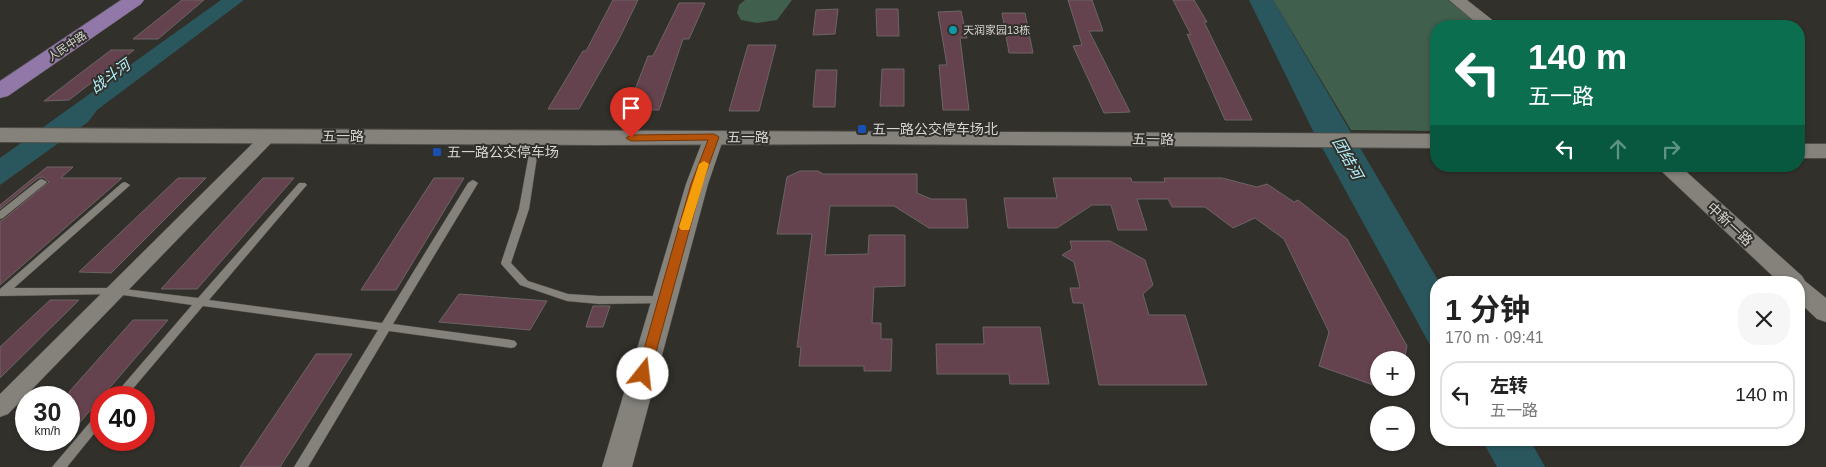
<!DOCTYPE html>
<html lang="zh">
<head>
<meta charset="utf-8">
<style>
  :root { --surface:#fff; --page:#f6f6f6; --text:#222; --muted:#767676; --line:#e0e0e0 }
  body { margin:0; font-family:Helvetica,"Noto Sans SC",sans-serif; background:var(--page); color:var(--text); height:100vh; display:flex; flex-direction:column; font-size:19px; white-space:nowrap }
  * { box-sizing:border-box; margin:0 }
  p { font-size:16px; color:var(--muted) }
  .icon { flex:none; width:28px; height:28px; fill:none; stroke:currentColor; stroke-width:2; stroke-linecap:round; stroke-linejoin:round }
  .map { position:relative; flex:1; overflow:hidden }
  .sheet { position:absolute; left:1430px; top:276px; width:375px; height:170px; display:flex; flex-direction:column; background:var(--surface); border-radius:20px; box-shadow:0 1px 4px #0004 }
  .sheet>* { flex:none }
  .hud { position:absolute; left:1430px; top:20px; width:375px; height:152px; border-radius:20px; box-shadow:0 1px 4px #0004; background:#0b6e4f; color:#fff; overflow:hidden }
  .controls { position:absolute; left:1370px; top:351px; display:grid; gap:10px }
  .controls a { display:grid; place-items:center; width:45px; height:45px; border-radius:50%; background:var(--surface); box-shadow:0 1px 4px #0004; font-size:25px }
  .speed { position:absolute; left:15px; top:386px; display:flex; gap:10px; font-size:25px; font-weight:700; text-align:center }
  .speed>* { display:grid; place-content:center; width:65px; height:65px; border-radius:50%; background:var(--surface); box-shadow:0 1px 4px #0004; line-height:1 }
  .speed small { font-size:12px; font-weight:400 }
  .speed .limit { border:8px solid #d22; background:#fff; color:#111 }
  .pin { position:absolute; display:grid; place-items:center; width:42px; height:42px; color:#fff; margin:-51px -21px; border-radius:50% 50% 50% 0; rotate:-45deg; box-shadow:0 0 5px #0007 }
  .pin .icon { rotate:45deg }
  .me { position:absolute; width:55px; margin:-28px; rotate:16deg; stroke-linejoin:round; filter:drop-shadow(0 0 4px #0008) }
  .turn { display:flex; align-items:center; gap:18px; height:105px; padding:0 15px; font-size:22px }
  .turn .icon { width:65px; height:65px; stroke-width:2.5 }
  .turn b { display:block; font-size:35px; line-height:42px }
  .lanes { display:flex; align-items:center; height:48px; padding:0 15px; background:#0003; justify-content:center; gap:25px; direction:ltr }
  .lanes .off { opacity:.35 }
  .round { display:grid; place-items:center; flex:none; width:52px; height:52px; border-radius:20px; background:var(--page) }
  .headline { display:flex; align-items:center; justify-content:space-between; height:85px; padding:0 15px }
  h1 { font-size:30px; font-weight:700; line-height:38px }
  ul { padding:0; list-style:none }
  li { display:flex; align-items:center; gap:15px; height:68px; margin:0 10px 8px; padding:0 5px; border:2px solid var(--line); border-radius:20px }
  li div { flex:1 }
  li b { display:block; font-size:19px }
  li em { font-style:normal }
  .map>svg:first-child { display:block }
  .green { fill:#405f4c }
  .water { fill:#2a565d }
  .building { fill:#65434e; stroke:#6c6466 }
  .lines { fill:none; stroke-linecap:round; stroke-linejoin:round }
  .service-casing { stroke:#4f4d48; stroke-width:1 }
  .minor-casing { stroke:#4f4d48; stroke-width:1 }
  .tertiary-casing { stroke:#4f4d48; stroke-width:1 }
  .secondary-casing { stroke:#4f4d48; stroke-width:2 }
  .primary-casing { stroke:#4f4d48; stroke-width:1 }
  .service { fill:#84827b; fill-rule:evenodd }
  .minor { fill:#84827b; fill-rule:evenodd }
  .tertiary { fill:#84827b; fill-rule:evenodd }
  .secondary { fill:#84827b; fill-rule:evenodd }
  .primary { fill:#9178a9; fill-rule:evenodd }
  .route { fill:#b45309; stroke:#753606 }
  .slow { fill:#f59e0b }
  .culture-dot { fill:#0f9aa8; stroke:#32302b; stroke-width:2 }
  .transit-dot { fill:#1a4fb4; stroke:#32302b; stroke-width:2 }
  .labels { text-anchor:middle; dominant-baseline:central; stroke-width:4; stroke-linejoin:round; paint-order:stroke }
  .far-poi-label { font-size:11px; fill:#d6d5d2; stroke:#32302b; text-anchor:start }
  .far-street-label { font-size:11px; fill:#d6d5d2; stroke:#32302b }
  .poi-label { font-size:14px; fill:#d6d5d2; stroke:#32302b; text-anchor:start }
  .street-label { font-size:14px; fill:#d6d5d2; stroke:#32302b }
  .water-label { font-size:15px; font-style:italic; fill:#b2f1fb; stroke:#32302b }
</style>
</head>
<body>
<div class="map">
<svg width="1826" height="467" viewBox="0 0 1826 467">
  <rect width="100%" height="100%" fill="#32302b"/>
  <g class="green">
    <path d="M745,0H792L777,20L757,23L741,20L737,13L739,5Z"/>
    <path d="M1273,0H1448L1481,26H1436V131L1351,130Z"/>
  </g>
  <g class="water">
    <path d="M221,0H244L97,110L88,122L0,185V158Z"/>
    <path d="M1249,0H1273L1439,282H1436V356L1313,131Z"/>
    <path d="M1482,440H1530L1545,467H1497Z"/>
  </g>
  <g class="building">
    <path d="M182,0H204L158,39H133Z"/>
    <path d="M613,0H638L619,39L579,109H548L583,51H586Z"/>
    <path d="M1068,0H1092L1103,31H1089L1130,112L1104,113L1073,46L1082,45Z"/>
    <path d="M1173,0H1194L1207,22H1204L1252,120H1225L1187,34L1191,35Z"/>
    <path d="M679,3H705L689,39H683L659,110H627L648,56H653Z"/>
    <path d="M838,9L835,34L813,35L816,10Z"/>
    <path d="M876,9H898L899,36H877Z"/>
    <path d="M961,11L967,38H960L969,110H943L939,65H947L938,12Z"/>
    <path d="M1002,13H1025L1033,53H1009Z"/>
    <path d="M748,45H776L759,111H729Z"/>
    <path d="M111,50H134L69,100L44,101Z"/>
    <path d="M882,69H904V106H880Z"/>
    <path d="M816,70H837L835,107H813Z"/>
    <path d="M47,167H73L61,178H122L0,285V221L4,219L49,182L43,177L38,178L0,209V205Z"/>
    <path d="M800,171H818L823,174H917V193L931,199H966L968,228H929L894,206H830L825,255L868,254L869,235H905V286L874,287L872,323H881V339H892L891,371H864V366H799L801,347H797L812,234H777L787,177Z"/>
    <path d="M178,178H206L111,273L79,272Z"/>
    <path d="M263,178H294L197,289H161Z"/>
    <path d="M434,178H464L396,290H361Z"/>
    <path d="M1053,178H1131L1132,182H1165L1164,178H1222L1257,187L1267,184L1294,202L1298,200L1347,239L1407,346L1404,360H1379V387L1319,366L1329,332L1284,239L1255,218L1233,228L1205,207H1172L1168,199H1137L1147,230H1118L1111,205H1092L1057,228H1008L1004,198H1057Z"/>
    <path d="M1070,241H1110L1145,260L1153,285L1143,294L1149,315H1185L1207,385H1099L1083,303H1073L1070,288H1080L1074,262L1062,255L1072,249Z"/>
    <path d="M459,294L547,301L530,330L439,322Z"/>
    <path d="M50,300H79L0,378V347Z"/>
    <path d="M593,306H610L603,327H586Z"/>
    <path d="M133,320H168L69,435V392Z"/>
    <path d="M983,327H1040L1049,384H1010L1009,374H937L936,344H984Z"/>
    <path d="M316,354H352L280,467H240Z"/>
  </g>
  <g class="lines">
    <g class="service-casing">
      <g id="service">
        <path d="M536,134L540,137L529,209L511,263L528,281L568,294L599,296H664L669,300L668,303L599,304L567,301L520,285L502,265L501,263L519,209L532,137Z"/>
        <path d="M42,179L47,182L45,184L3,218L0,219V211L39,180Z"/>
        <path d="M473,180L478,183L393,324L511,340L515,341L517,344L515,347L511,348L389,331L308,467H294L378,330L203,306L125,398H112L192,305L116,294L0,296V289L122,183L125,182L130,185L128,187L14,288H116L198,298L299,183H305L307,185L305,187L209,300L382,323L468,183Z"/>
        <path d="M101,412V425L67,467H52L97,414Z"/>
      </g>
    </g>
    <g class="minor-casing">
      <path id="minor" d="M270,130L276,132L278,135L276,138L8,414L0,417V394L264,132Z"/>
    </g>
    <g class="tertiary-casing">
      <g id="tertiary">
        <path d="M1449,0H1467L1500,26H1480Z"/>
        <path d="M714,131L721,133L724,137L708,184L632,467H602L686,184L704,137L707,133Z"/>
        <path d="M1656,166H1680L1802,276L1805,281L1826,298V322L1817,319L1799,302V282H1779Z"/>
      </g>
    </g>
    <g class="secondary-casing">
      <g id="secondary">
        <path d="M0,128C479,131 957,131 1436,134V148L863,144L598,145L0,142Z"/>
        <rect x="1799" y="144" width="27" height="14"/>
      </g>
    </g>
    <g class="primary-casing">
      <path id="primary" d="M121,0H144L141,4L8,96L0,98V81Z"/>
    </g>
    <use href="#service" class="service"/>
    <use href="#minor" class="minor"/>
    <use href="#tertiary" class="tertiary"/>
    <use href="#secondary" class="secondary"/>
    <use href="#primary" class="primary"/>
  </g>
  <path class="route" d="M714,134L719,137L702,184L650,374L648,378H638L637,374L691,184L708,140L631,141L626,138L631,135Z"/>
  <path class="slow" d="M704,161L709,164L690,227L689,230H681L679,227L699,164Z"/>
  <circle class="culture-dot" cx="953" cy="30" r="5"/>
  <g class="transit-dot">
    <rect x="857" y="124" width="10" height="10" rx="2.5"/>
    <rect x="432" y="147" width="10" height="10" rx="2.5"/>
  </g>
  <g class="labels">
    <g class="far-poi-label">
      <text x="963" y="30">天润家园13栋</text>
    </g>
    <g class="far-street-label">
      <text transform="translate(67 46) rotate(-34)">人民中路</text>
    </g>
    <g class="poi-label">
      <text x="872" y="129">五一路公交停车场北</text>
      <text x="447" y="152">五一路公交停车场</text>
    </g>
    <g class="street-label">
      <text x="343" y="136">五一路</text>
      <text x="748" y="137">五一路</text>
      <text transform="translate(1153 139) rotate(1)">五一路</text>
      <text transform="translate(1730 224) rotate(43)">中新一路</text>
    </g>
    <g class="water-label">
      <text transform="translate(110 76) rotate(-36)">战斗河</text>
      <text transform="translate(1348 158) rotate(61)">团结河</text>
    </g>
  </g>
</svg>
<div class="controls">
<a>+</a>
<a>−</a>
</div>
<div class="speed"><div>30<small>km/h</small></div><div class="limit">40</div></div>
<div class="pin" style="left:631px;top:138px;background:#d93025"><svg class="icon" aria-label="arrive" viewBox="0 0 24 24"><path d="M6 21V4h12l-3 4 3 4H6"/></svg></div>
<svg class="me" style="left:643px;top:374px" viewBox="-20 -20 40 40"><circle r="19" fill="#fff"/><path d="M0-13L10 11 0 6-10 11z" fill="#b45309"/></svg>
<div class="hud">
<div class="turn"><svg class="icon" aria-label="left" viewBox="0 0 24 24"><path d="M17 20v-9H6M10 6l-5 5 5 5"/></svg><div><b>140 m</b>五一路</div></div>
<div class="lanes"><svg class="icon" aria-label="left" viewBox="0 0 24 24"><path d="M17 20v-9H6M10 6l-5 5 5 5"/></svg><svg class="icon off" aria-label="ahead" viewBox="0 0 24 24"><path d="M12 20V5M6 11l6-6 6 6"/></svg><svg class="icon off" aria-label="right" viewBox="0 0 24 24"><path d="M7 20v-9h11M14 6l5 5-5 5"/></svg></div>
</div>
<section class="sheet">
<div class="headline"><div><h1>1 分钟</h1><p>170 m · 09:41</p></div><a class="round"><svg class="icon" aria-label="close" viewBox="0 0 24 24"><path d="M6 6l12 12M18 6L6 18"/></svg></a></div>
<ul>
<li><svg class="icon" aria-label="left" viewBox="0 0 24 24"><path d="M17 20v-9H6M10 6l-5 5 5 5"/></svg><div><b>左转</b><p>五一路</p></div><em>140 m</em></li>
</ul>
</section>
</div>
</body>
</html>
